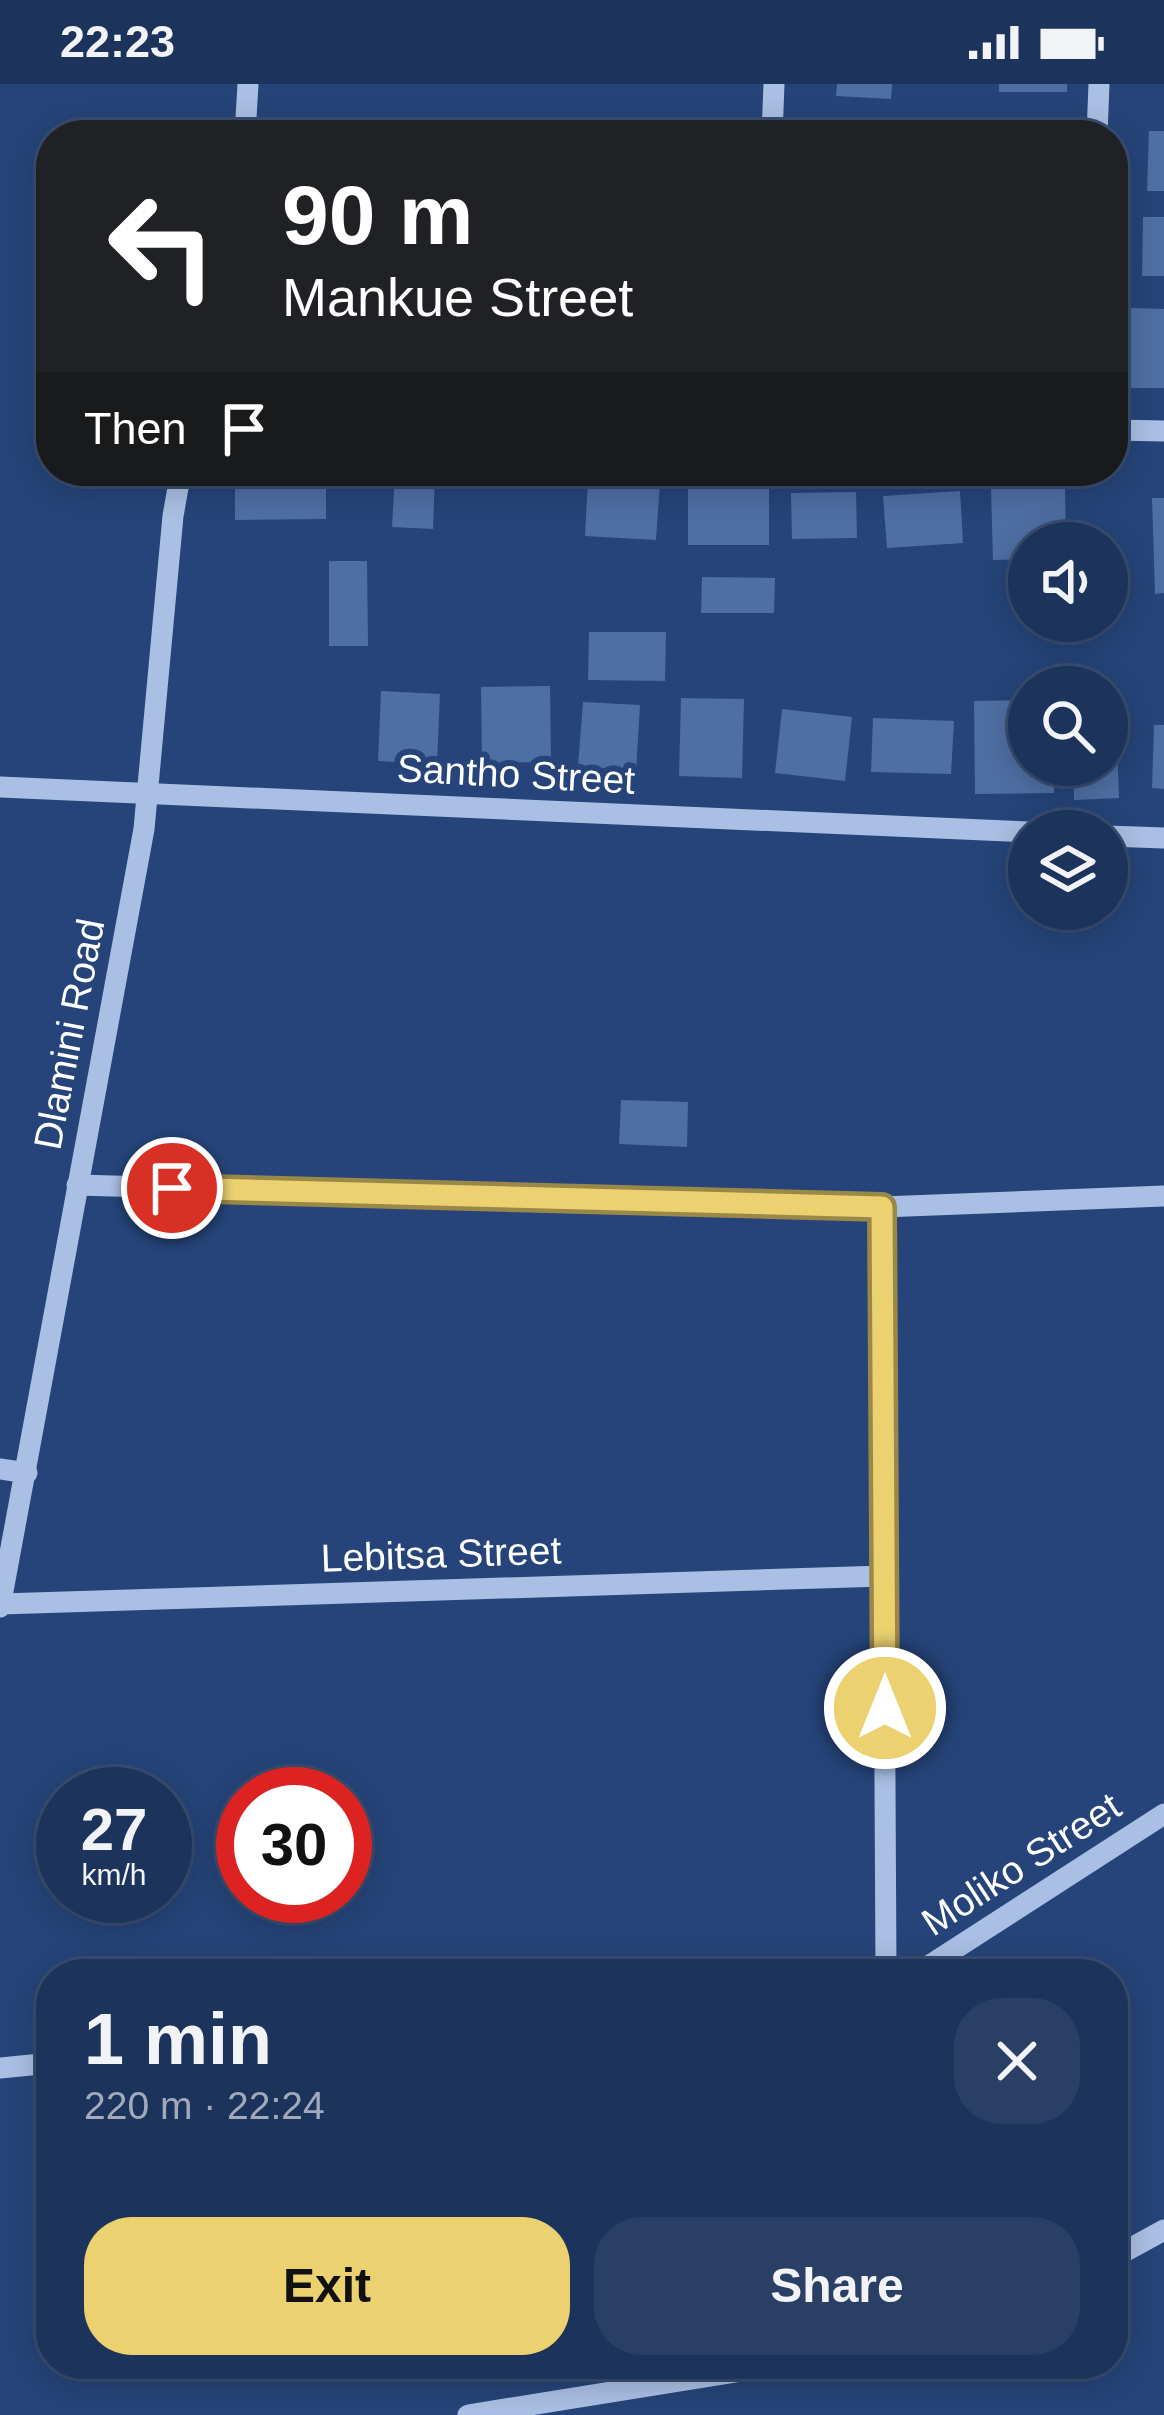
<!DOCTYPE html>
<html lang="en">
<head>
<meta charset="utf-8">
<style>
  :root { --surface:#1c335b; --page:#293f64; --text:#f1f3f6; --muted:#a0aabb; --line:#3a4e71; --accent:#ebd16f }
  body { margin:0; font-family:Arial,sans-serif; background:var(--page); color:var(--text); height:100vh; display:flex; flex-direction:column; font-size:45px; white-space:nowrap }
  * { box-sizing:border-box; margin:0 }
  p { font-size:39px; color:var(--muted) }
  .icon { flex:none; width:66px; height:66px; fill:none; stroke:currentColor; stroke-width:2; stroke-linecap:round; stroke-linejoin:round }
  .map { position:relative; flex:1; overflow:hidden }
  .sheet { position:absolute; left:36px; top:1875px; width:1092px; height:420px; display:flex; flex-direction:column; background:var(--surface); border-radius:48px; box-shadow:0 6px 30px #0003,0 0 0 3px var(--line) }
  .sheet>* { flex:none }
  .banner { position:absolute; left:36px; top:36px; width:1092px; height:366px; border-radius:48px; box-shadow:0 6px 30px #0003,0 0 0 3px var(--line); background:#202124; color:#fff; overflow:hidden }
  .tools { position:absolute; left:1008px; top:438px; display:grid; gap:24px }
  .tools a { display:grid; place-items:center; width:120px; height:120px; border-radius:50%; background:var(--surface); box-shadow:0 6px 30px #0003,0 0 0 3px var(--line); font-size:60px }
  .speed { position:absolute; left:36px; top:1683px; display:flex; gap:24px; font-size:60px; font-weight:700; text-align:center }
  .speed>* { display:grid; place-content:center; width:156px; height:156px; border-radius:50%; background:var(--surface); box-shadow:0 6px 30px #0003,0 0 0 3px var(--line); line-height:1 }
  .speed small { font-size:30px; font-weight:400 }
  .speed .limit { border:18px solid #d22; background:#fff; color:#111 }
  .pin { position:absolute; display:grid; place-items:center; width:102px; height:102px; color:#fff; margin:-51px; border:6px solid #fff; border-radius:50%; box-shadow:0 3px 12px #0007 }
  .me { position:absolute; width:132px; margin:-66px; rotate:0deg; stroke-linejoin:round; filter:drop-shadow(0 0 9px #0008) }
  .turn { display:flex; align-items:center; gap:42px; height:252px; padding:0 48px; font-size:54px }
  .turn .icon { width:156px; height:156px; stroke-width:2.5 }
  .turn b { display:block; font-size:84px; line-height:102px }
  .then { display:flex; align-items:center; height:114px; padding:0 48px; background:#0003; gap:24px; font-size:45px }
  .round { display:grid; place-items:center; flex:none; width:126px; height:126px; border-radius:48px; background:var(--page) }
  .head { display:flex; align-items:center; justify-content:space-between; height:204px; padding:0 48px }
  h1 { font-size:72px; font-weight:600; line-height:90px }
  .cta { display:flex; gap:24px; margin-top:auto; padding:24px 48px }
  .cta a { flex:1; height:138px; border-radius:48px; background:var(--accent); color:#111; font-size:48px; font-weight:600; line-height:138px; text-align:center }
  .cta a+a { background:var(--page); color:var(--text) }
  .status { display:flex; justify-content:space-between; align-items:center; height:84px; padding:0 60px; background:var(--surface); direction:ltr }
  .status svg { height:33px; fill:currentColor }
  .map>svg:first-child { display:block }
  .building { fill:#4f6ea3 }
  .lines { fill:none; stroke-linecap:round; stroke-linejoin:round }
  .minor { stroke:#a9bfe3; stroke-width:21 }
  .route-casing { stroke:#998848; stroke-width:30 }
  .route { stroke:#ebd16f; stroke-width:21 }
  .labels { text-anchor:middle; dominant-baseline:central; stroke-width:12; stroke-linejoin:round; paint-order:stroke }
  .street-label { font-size:39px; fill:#fff; stroke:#264479 }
</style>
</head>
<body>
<div class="status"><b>22:23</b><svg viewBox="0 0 49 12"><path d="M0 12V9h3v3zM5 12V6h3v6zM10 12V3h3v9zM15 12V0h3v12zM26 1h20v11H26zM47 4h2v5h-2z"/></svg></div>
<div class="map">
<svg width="1164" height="2331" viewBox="0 0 1164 2331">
  <rect width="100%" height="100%" fill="#264479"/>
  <g class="building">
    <path d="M837,0H892L891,15L836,12Z"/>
    <rect x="999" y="0" width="68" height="8"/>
    <path d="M1149,47H1164V107H1147Z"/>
    <path d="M1143,133H1164V192H1142Z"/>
    <path d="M1131,224L1164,225V304H1130Z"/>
    <path d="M235,387H326V435L235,436Z"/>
    <path d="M395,389L435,391L433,445L392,443Z"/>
    <rect x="688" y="392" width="81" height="69"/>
    <path d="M588,395L660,399L656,456L585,452Z"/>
    <path d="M1065,404L1066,459H1029V475L993,476L991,405Z"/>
    <path d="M960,407L963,459L887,464L883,412Z"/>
    <path d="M856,408L857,454L792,455L791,409Z"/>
    <path d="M1152,414H1164V509L1155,510Z"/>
    <path d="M329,477H367L368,562H329Z"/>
    <path d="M702,493L775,494L774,529H701Z"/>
    <path d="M589,548H666L665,597L588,596Z"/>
    <path d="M550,602L551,678L482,679L481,603Z"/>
    <path d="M381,607L440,610L437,680L378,677Z"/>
    <path d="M681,614L744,615L742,694L679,692Z"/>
    <path d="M1029,616V681H1054V709L975,710L974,617Z"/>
    <path d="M583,618L640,621L636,687L578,682Z"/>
    <path d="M782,625L852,633L845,697L775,689Z"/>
    <path d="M1116,630L1119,714L1074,716L1073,681H1107V631Z"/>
    <path d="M873,634L954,637L951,690L871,688Z"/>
    <path d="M1154,641H1164V705L1152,704Z"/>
    <path d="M621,1016L688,1018L687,1063L619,1060Z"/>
  </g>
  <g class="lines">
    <g class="minor">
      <path d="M245,51L248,0"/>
      <path d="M772,51L774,0"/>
      <path d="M1097,51L1099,0"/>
      <path d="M1113,346L1164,347"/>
      <path d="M0,703L1029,748"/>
      <path d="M1107,752L1164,754"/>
      <path d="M77,1101L882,1123L1164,1112"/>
      <path d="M882,1123L886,1890"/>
      <path d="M0,1385L27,1389"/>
      <path d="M1,1520L884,1492"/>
      <path d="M0,1523L144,745L173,432L181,387"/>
      <path d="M916,1890L1164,1730"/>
      <path d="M0,1984L51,1979"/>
      <path d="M1113,2174L1164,2146"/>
      <path d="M468,2331L785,2280"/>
    </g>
  </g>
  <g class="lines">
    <g class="route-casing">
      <path id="route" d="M172,1104L882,1123L885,1624"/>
    </g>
    <use href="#route" class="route"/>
  </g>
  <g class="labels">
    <g class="street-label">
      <text transform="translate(516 690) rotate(3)">Santho Street</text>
      <text transform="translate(69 950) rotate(-79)">Dlamini Road</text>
      <text transform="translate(441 1470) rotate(-2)">Lebitsa Street</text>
      <text transform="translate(1021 1780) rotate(-33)">Moliko Street</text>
    </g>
  </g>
</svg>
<div class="tools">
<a><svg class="icon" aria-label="sound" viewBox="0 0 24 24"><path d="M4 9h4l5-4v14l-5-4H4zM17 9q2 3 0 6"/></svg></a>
<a><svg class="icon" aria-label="search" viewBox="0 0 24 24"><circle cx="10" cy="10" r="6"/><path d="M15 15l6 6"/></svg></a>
<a><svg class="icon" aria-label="layers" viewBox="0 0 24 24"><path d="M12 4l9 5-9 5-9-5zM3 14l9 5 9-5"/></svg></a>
</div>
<div class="speed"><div>27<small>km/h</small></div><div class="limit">30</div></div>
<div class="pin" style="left:172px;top:1104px;background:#d93025"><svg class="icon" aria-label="arrive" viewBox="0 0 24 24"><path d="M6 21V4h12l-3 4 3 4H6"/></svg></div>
<svg class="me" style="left:885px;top:1624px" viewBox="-20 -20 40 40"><circle r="17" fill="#ebd16f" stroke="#fff" stroke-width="3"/><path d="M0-11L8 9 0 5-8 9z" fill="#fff"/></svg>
<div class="banner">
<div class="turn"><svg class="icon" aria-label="left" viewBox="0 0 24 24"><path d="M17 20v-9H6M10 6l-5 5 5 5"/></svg><div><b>90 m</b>Mankue Street</div></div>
<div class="then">Then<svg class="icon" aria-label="arrive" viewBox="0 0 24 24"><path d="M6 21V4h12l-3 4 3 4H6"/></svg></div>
</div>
<section class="sheet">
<div class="head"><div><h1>1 min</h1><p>220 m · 22:24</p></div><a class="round"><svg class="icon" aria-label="close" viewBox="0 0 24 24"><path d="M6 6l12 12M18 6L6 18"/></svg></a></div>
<div class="cta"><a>Exit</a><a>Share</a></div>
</section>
</div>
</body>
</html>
